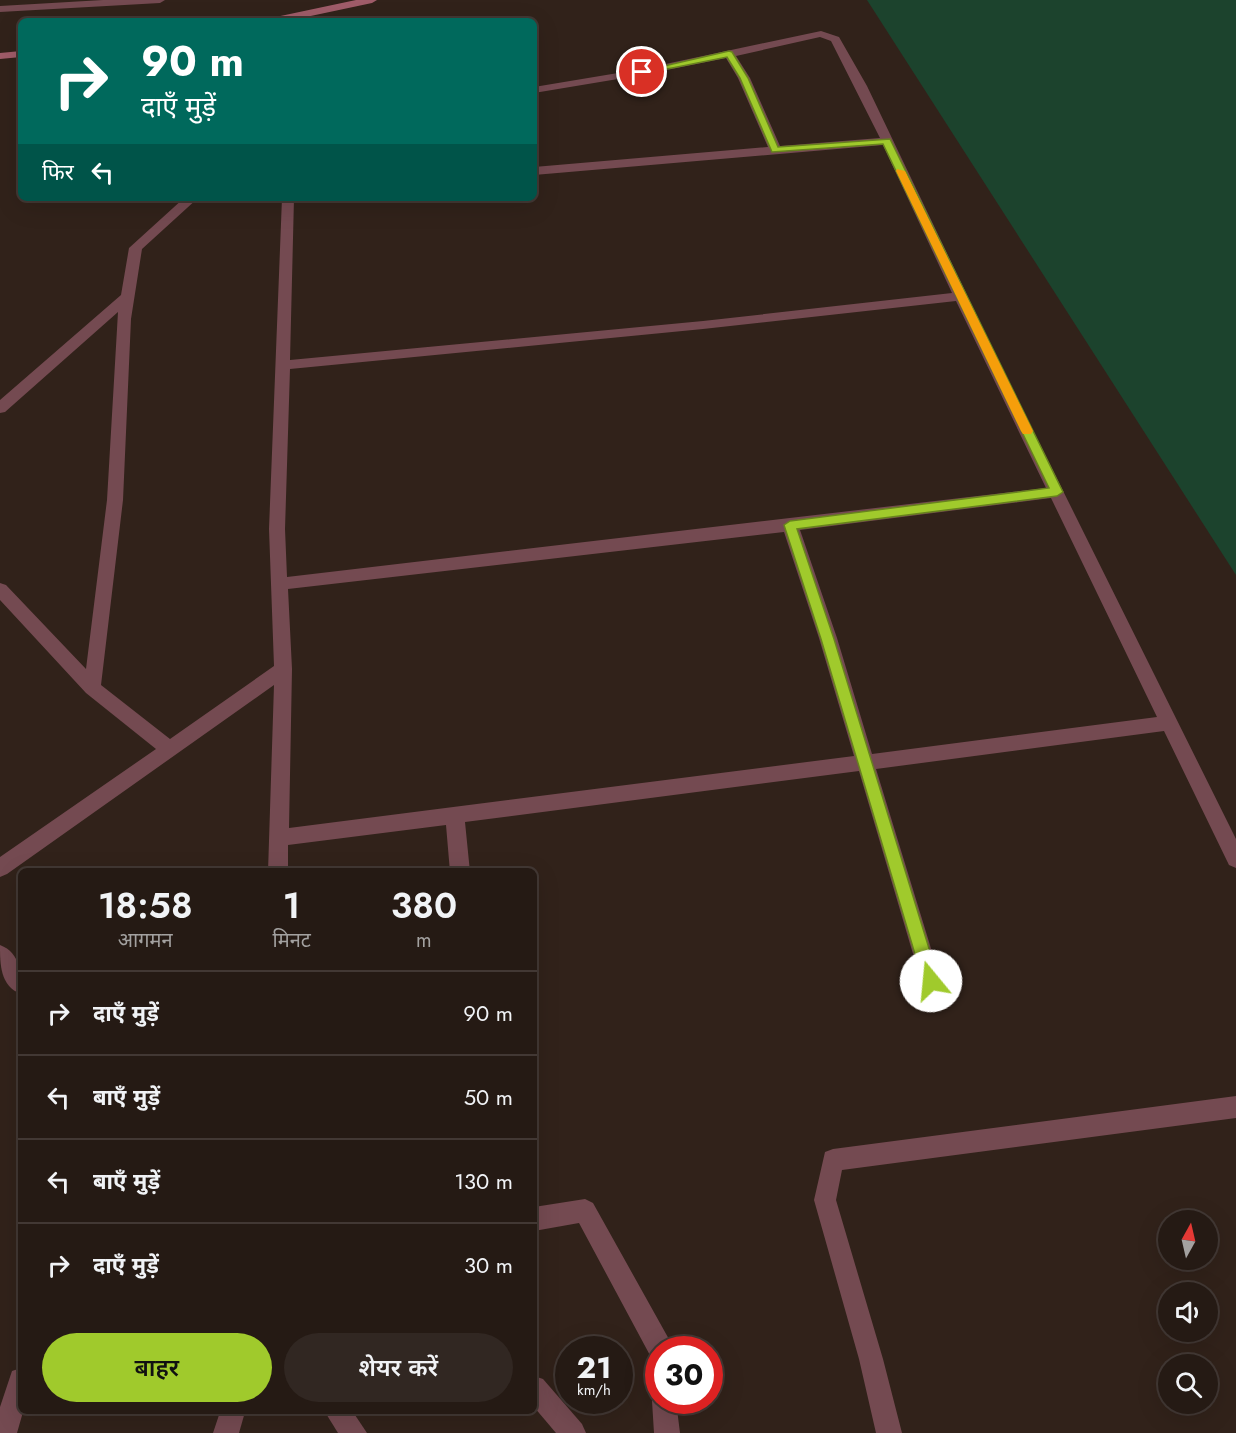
<!DOCTYPE html>
<html lang="hi">
<head>
<meta charset="utf-8">
<style>
  :root { --surface:#251a14; --page:#312722; --text:#f1f3f6; --muted:#a3a1a0; --line:#423834; --accent:#a0ca2c }
  body { margin:0; font-family:Jost,"Noto Sans Devanagari",sans-serif; background:var(--page); color:var(--text); height:100vh; display:flex; flex-direction:column; font-size:22px; white-space:nowrap }
  * { box-sizing:border-box; margin:0 }
  p { font-size:20px; color:var(--muted) }
  .icon { flex:none; width:33px; height:33px; fill:none; stroke:currentColor; stroke-width:2; stroke-linecap:round; stroke-linejoin:round }
  .map { position:relative; flex:1; overflow:hidden }
  .side { position:absolute; left:18px; top:868px; width:519px; height:546px; display:flex; flex-direction:column; background:var(--surface); border-radius:9px; box-shadow:0 6px 24px #0002,0 0 0 2px var(--line) }
  .side>* { flex:none }
  .banner { position:absolute; left:18px; top:18px; width:519px; height:183px; border-radius:9px; box-shadow:0 6px 24px #0002,0 0 0 2px var(--line); background:#00695c; color:#fff; overflow:hidden }
  .needle { width:39px; rotate:8deg }
  .tools { position:absolute; left:1158px; top:1210px; display:grid; gap:12px }
  .tools a { display:grid; place-items:center; width:60px; height:60px; border-radius:50%; background:var(--surface); box-shadow:0 6px 24px #0002,0 0 0 2px var(--line); font-size:30px }
  .speed { position:absolute; left:555px; top:1336px; display:flex; gap:12px; font-size:30px; font-weight:700; text-align:center }
  .speed>* { display:grid; place-content:center; width:78px; height:78px; border-radius:50%; background:var(--surface); box-shadow:0 6px 24px #0002,0 0 0 2px var(--line); line-height:1 }
  .speed small { font-size:15px; font-weight:400 }
  .speed .limit { border:9px solid #d22; background:#fff; color:#111 }
  .pin { position:absolute; display:grid; place-items:center; width:51px; height:51px; color:#fff; margin:-26px; border:3px solid #fff; border-radius:50%; box-shadow:0 2px 6px #0007 }
  .me { position:absolute; width:66px; margin:-33px; rotate:343deg; stroke-linejoin:round; filter:drop-shadow(0 0 4px #0008) }
  .turn { display:flex; align-items:center; gap:21px; height:126px; padding:0 24px; font-size:27px }
  .turn .icon { width:78px; height:78px; stroke-width:2.5 }
  .turn b { display:block; font-size:42px; line-height:51px }
  .then { display:flex; align-items:center; height:57px; padding:0 24px; background:#0003; gap:12px; font-size:22px }
  .eta { display:flex; justify-content:space-evenly; align-items:center; height:102px; text-align:center }
  .eta b { font-size:36px; font-weight:600; line-height:42px }
  .cta { display:flex; gap:12px; margin-top:auto; padding:12px 24px }
  .cta a { flex:1; height:69px; border-radius:36px; background:var(--accent); color:#111; font-size:24px; font-weight:600; line-height:69px; text-align:center }
  .cta a+a { background:var(--page); color:var(--text) }
  ul { padding:0; list-style:none }
  li { display:flex; align-items:center; gap:18px; height:84px; padding:0 24px; border-top:2px solid var(--line) }
  li div { flex:1 }
  li b { display:block; font-size:22px }
  li em { font-style:normal }
  .map>svg:first-child { display:block }
  .green { fill:#1c432d }
  .lines { fill:none; stroke-linecap:round; stroke-linejoin:round }
  .lane { fill:#744a51; fill-rule:evenodd }
  .street { fill:#744a51; fill-rule:evenodd }
  .secondary { fill:#9f5c69; fill-rule:evenodd }
  .route { fill:#a0ca2c; stroke:#68831d; stroke-width:1.5 }
  .slow { fill:#f59e0b }
</style>
</head>
<body>
<div class="map">
<svg width="1236" height="1433" viewBox="0 0 1236 1433">
  <rect width="100%" height="100%" fill="#31221a"/>
  <path class="green" d="M867,0H1236V575Z"/>
  <g class="lines">
    <path class="lane" d="M103,0H165L160,3L0,12V6Z"/>
    <g class="street">
      <path d="M821,31L839,37L867,86L1000,364L1236,839V868L1229,865L1164,731L876,769L941,981L938,988L931,991L924,988L921,981L859,771L465,822L470,872H450L446,825L288,845V872H268L274,685L7,874L0,877V857L156,749L86,693L0,600V583L6,585L86,669L107,500L118,312L5,412L0,413V400L121,295L129,248L184,198H198L142,249L131,319L123,500L101,685L170,739L274,666L269,529L282,198H294L290,360L703,321L952,293L883,145L534,175V167L768,147L738,78L726,58L642,75L534,93V87L642,69ZM820,37L831,41L880,138L780,146L750,78L736,56ZM956,301L1046,488L287,577L285,529L290,369L703,329ZM1051,498L1157,717L872,754L837,638L800,530ZM784,532L819,638L854,756L289,828L292,669L288,589Z"/>
      <path d="M0,945C21,953 21,974 21,994C0,986 0,964 0,945Z"/>
      <path d="M1236,1096V1118L842,1170L836,1200L883,1359L902,1433H876L859,1359L814,1200L825,1152L833,1149Z"/>
      <path d="M585,1199L593,1203L670,1341L673,1350H658V1361L652,1359L579,1223L534,1231V1207Z"/>
      <path d="M21,1368V1412H23L17,1433H0V1407L12,1371Z"/>
      <path d="M534,1376L543,1379L582,1424L586,1433H556L534,1407Z"/>
      <path d="M658,1391V1401H676L680,1433H654L652,1401L655,1392Z"/>
      <path d="M220,1412H245L239,1433H213Z"/>
      <path d="M325,1412H353L367,1433H338Z"/>
    </g>
    <g class="secondary">
      <path d="M356,0H377L372,3L287,21H266L271,18Z"/>
      <path d="M21,51V57L0,59V53Z"/>
    </g>
  </g>
  <path class="route" d="M729,51L732,52L748,78L778,147L890,139L1063,492L1057,496L797,529L834,639L939,981L936,986L931,988L925,986L923,981L821,639L784,525L790,521L1049,488L883,144L772,152L740,78L727,57L642,74L638,72Z"/>
  <path class="slow" d="M897,169L905,171L1033,431L1031,434H1023L1021,431L896,171Z"/>
</svg>
<div class="tools">
<a><svg class="needle" viewBox="-14 -14 28 28"><path d="M0-13l5 13h-10z" fill="#e53935"/><path d="M0 13l5-13h-10z" fill="#a3a1a0"/></svg></a>
<a><svg class="icon" aria-label="sound" viewBox="0 0 24 24"><path d="M4 9h4l5-4v14l-5-4H4zM17 9q2 3 0 6"/></svg></a>
<a><svg class="icon" aria-label="search" viewBox="0 0 24 24"><circle cx="10" cy="10" r="6"/><path d="M15 15l6 6"/></svg></a>
</div>
<div class="speed"><div>21<small>km/h</small></div><div class="limit">30</div></div>
<div class="pin" style="left:642px;top:72px;background:#d93025"><svg class="icon" aria-label="arrive" viewBox="0 0 24 24"><path d="M6 21V4h12l-3 4 3 4H6"/></svg></div>
<svg class="me" style="left:931px;top:981px" viewBox="-20 -20 40 40"><circle r="19" fill="#fff"/><path d="M0-13L10 11 0 6-10 11z" fill="#a0ca2c"/></svg>
<div class="banner">
<div class="turn"><svg class="icon" aria-label="right" viewBox="0 0 24 24"><path d="M7 20v-9h11M14 6l5 5-5 5"/></svg><div><b>90 m</b>दाएँ मुड़ें</div></div>
<div class="then">फिर<svg class="icon" aria-label="left" viewBox="0 0 24 24"><path d="M17 20v-9H6M10 6l-5 5 5 5"/></svg></div>
</div>
<section class="side">
<div class="eta">
<div><b>18:58</b><p>आगमन</p></div>
<div><b>1</b><p>मिनट</p></div>
<div><b>380</b><p>m</p></div>
</div>
<ul>
<li><svg class="icon" aria-label="right" viewBox="0 0 24 24"><path d="M7 20v-9h11M14 6l5 5-5 5"/></svg><div><b>दाएँ मुड़ें</b></div><em>90 m</em></li>
<li><svg class="icon" aria-label="left" viewBox="0 0 24 24"><path d="M17 20v-9H6M10 6l-5 5 5 5"/></svg><div><b>बाएँ मुड़ें</b></div><em>50 m</em></li>
<li><svg class="icon" aria-label="left" viewBox="0 0 24 24"><path d="M17 20v-9H6M10 6l-5 5 5 5"/></svg><div><b>बाएँ मुड़ें</b></div><em>130 m</em></li>
<li><svg class="icon" aria-label="right" viewBox="0 0 24 24"><path d="M7 20v-9h11M14 6l5 5-5 5"/></svg><div><b>दाएँ मुड़ें</b></div><em>30 m</em></li>
</ul>
<div class="cta"><a>बाहर</a><a>शेयर करें</a></div>
</section>
</div>
</body>
</html>
